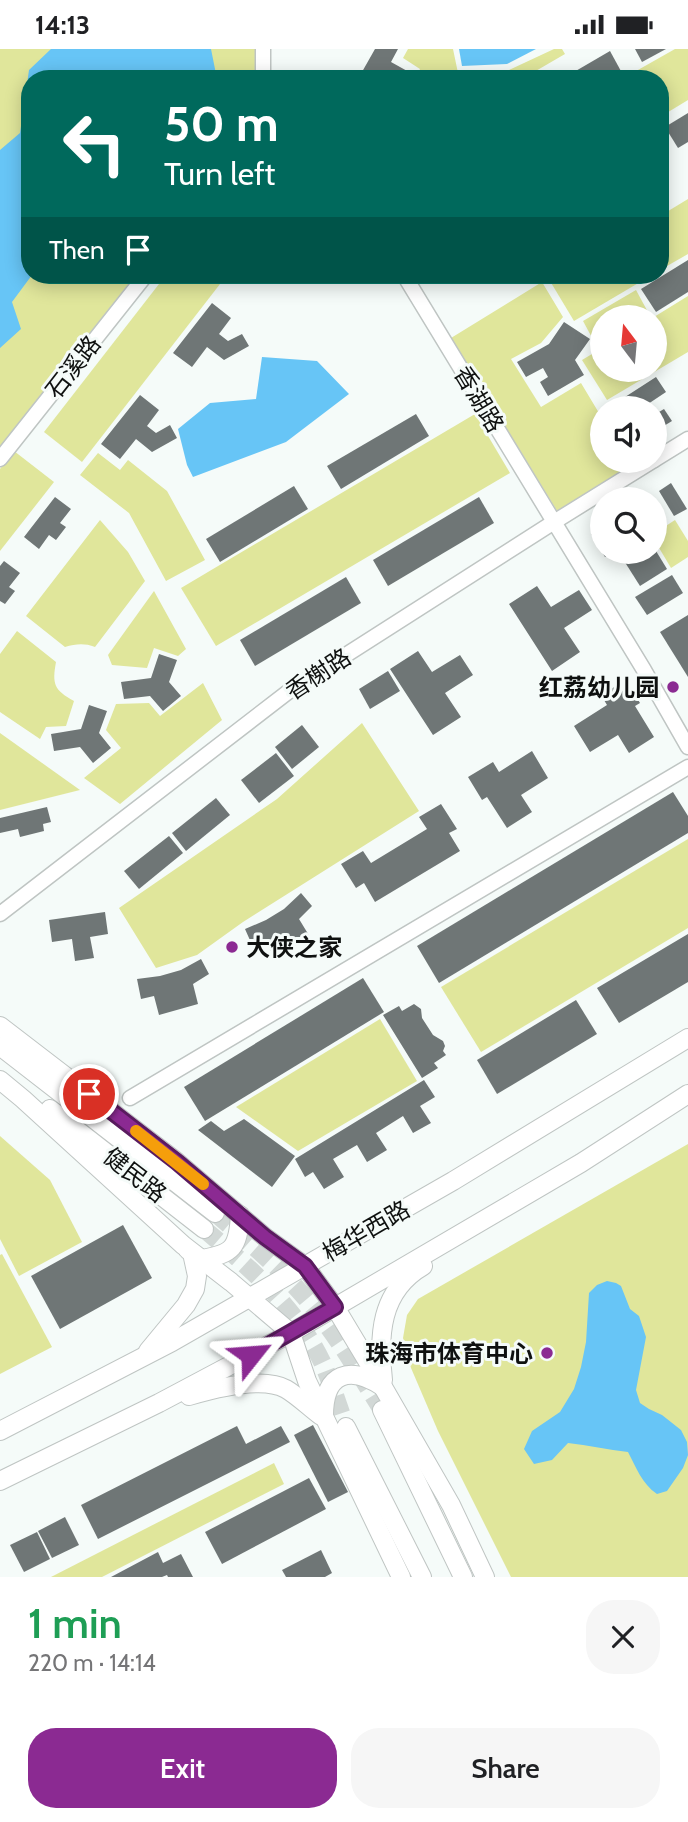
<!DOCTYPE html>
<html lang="en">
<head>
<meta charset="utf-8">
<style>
  :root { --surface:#fff; --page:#f6f6f6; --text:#202124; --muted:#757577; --accent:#8b2a92 }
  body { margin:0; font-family:Cabin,"Noto Sans SC",sans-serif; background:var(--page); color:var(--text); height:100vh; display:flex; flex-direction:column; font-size:26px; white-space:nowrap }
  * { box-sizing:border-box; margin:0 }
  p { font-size:23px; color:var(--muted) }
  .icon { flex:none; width:38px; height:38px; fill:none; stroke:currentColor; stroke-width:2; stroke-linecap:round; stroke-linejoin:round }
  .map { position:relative; height:1528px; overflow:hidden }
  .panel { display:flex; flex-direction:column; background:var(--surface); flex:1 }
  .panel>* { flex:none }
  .banner { position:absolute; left:21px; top:21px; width:648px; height:214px; border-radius:28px; box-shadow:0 4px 18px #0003; background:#00695c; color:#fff; overflow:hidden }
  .needle { width:46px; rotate:344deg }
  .controls { position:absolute; left:590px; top:256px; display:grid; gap:14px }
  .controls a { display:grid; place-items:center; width:77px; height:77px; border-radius:50%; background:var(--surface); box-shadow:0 4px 18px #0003; font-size:35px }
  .pin { position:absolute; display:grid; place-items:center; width:60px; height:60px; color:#fff; margin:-30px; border:4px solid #fff; border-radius:50%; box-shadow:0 2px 7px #0007 }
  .me { position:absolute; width:77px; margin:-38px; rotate:62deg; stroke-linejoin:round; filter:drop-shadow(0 0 5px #0008) }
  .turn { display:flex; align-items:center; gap:24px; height:147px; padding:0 28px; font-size:32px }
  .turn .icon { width:91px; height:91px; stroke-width:2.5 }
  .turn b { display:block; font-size:49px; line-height:60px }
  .then { display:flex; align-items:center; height:66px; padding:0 28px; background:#0003; gap:14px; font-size:26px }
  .round { display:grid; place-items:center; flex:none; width:74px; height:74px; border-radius:28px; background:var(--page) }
  .summary { display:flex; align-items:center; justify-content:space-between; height:119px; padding:0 28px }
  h1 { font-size:42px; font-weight:600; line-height:52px; color:#1e9e55 }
  .action { display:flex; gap:14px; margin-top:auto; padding:14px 28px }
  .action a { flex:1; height:80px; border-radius:28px; background:var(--accent); color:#fff; font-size:28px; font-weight:600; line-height:80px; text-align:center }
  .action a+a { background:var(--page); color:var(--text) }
  .status { display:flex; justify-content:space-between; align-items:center; height:49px; padding:0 35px; background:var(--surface); direction:ltr }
  .status svg { height:19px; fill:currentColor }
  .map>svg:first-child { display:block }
  .green { fill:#e0e69b }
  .water { fill:#67c5f6 }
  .building { fill:#6f7676 }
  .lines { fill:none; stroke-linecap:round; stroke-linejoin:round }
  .major-tunnel { stroke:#d2d8d6; stroke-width:18; stroke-dasharray:18 9; stroke-linecap:butt }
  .minor-casing { stroke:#bfc5c3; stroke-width:17 }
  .major-casing { stroke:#bfc5c3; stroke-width:20 }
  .minor { stroke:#fff; stroke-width:14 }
  .major { stroke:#fff; stroke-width:18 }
  .route-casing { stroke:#5a1b5f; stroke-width:18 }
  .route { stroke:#8b2a92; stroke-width:12 }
  .slow { stroke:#f59e0b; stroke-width:12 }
  .poi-dot { fill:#8b2a92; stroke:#f5fbf9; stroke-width:2.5 }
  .labels { text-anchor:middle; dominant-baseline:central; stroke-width:6; stroke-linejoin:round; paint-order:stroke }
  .street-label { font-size:24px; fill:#0f1110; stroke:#f5fbf9 }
  .poi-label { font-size:24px; font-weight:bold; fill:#0f1110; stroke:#f5fbf9; text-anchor:end }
</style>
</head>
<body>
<div class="status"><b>14:13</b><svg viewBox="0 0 49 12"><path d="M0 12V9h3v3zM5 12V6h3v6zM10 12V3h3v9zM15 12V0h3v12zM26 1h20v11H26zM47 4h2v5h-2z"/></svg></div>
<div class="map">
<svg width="688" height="1528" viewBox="0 0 688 1528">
  <rect width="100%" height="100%" fill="#f5fbf9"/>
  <g class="green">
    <path d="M0,0H263V30H30V226H146L0,409Z"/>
    <path d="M408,0H453L458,24L509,21L554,0H562L565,5L522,30H415L420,20L403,9Z"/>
    <path d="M675,0H688V51L660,68V30H622Z"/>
    <path d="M688,150V205L660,221V167Z"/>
    <path d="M166,226H227L82,413L44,383Z"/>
    <path d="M561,226H652L574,272L550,232Z"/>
    <path d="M542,233L563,268L541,294L511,310L541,358L581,334L602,369V411H627L631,417L557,462L451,289Z"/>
    <path d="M636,241L649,265L644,268H602V293L596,296L583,272Z"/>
    <path d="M688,247V303L607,351L582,311L602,299V320H654V268Z"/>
    <path d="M475,365L510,424L216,597L181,539Z"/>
    <path d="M14,402L54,433L0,502V420Z"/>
    <path d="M98,404L120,421L128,411L167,442L205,511L166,532L129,464L80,426Z"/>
    <path d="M100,471L128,503L145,532L95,598C84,594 76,595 65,598L26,567Z"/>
    <path d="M675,471L688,492V508L671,519L655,492V484Z"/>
    <path d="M154,542L186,600L178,607L154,599L147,619L112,616L108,606Z"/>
    <path d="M17,582L56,613C52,635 54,641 74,652L66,677L46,678L40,690L0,663V605Z"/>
    <path d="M203,634L222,671L120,755L84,729L121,699L106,681L116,655L149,654L160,667Z"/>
    <path d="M362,674L419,762L243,873L197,906L156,919L119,859L277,750Z"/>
    <path d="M0,684L80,741L0,761Z"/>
    <path d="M688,790V879L481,1003L441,938Z"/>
    <path d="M380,970L417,1032L298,1102L236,1058Z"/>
    <path d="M0,1087L50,1131L82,1193L19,1227L0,1190Z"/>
    <path d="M688,1095V1528H511L438,1382L411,1319L403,1289L407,1266L418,1250Z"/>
    <path d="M2,1205L52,1298L0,1325V1206Z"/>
    <path d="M274,1414L284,1435L102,1528H51Z"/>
  </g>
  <g class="water">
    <path d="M51,0H211L216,25L211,30H183L176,26L172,30H30V226H32L12,253L21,280L0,299V101L20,84L29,21Z"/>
    <path d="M459,0H536L507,15L462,17Z"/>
    <path d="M262,308L317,312L349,345L286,393L193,428L187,416L178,380L210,354L256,350Z"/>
    <path d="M607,1232L616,1234L621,1237L630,1260L639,1267L646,1288L636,1341L640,1354L649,1360L662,1366L681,1381L687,1393L688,1406L683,1419L667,1442L657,1445C642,1435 636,1418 628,1403C608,1401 588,1396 568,1394L552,1411L534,1415L524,1400L532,1382L560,1363L574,1340L581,1318L586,1293L589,1244L597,1236Z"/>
  </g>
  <g class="building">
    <path d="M375,0H398L391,13L409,23L405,30H358Z"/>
    <path d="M635,0H666L642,13Z"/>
    <path d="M610,2L622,24L612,30H562Z"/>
    <path d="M688,64V93L678,99L665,78Z"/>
    <path d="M688,211V243L656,263L641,240Z"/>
    <path d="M212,254L231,269L219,285L228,292L242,285L249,297L224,311L207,298L192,318L173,304Z"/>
    <path d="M564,273L590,290L575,311L584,326L548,347L540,333L548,328L543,319L526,328L517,313L549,295Z"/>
    <path d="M656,328L666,343L648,355L650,359H608Z"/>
    <path d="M140,346L159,361L147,377L156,384L170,376L177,389L152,403L136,390L120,410L101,395Z"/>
    <path d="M664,360L672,372L654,383V366Z"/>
    <path d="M416,365L429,387L341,440L327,417Z"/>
    <path d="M671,434L687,460L674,467L659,442Z"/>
    <path d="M294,437L308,460L220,513L206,490Z"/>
    <path d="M55,448L71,460L60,474L66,478L56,491L49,486L39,500L24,488Z"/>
    <path d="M479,448L494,474L388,537L373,511Z"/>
    <path d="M654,453L666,472L654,479Z"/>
    <path d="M602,478V502H615L605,508L591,485Z"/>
    <path d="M629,502H656L667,520L640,537L621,507Z"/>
    <path d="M4,512L20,524L9,538L15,542L5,555L0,552V517Z"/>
    <path d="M672,526L683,544L647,566L635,548Z"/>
    <path d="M346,528L361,554L255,617L240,591Z"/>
    <path d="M537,537L551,558L579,541L592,561L564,579L580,603L552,622L509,555Z"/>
    <path d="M688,566V628L660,583Z"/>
    <path d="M418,602L432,623L460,606L473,626L445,644L461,668L433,686L390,620Z"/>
    <path d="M159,605L177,611L169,633L181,647L163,662L150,647L124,650L121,633L151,629Z"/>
    <path d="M388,622L400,642L370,660L359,640Z"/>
    <path d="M626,631L640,654L635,657L654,688L629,704L618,686L590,703L574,677L607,656L601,646Z"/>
    <path d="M89,656L107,662L99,684L111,699L93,714L80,698L54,702L51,685L81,680Z"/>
    <path d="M302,676L319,698L292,720L275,698Z"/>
    <path d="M532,702L548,729L521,746L532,763L507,779L487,748L482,751L468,728L493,713L499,723Z"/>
    <path d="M276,704L294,727L259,754L241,731Z"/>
    <path d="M673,743L688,767V784L439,934L417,897Z"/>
    <path d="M216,749L230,766L186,802L172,784Z"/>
    <path d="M441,755L457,780L449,784L460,802L375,853L364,834L356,839L341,815L363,802L371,814L427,780L419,768Z"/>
    <path d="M47,758L51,773L43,775L44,782L20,788L18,780L0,784V769Z"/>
    <path d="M169,787L183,804L139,840L124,822Z"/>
    <path d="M301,844L312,857L299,870L310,888L275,909L265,892L253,898L245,880L266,871L284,860Z"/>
    <path d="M105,863L108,885L90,888L94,909L75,912L72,890L52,893L49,871Z"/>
    <path d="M688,885V933L619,974L597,939Z"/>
    <path d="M201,910L209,925L193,935L198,955L159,966L154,947L141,950L137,930L160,927L181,921Z"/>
    <path d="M363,929L384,963L205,1072L184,1038Z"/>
    <path d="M576,951L597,985L497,1045L477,1011Z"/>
    <path d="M414,955L421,960L422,969L433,986L443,992L445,997L443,1002L446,1006L434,1014L438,1019L422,1029L383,966L399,957L402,962Z"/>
    <path d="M424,1031L435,1048L420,1057L431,1074L413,1084L403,1067L376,1084L387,1101L367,1113L357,1096L333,1110L344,1128L324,1140L313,1123L305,1128L295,1110Z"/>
    <path d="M244,1070L295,1107L272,1138L198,1081L211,1072L224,1082Z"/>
    <path d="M123,1176L152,1229L60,1280L31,1227Z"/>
    <path d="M313,1376L348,1443L328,1453L294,1386Z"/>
    <path d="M237,1377L246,1395L281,1377L290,1393L98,1490L81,1456Z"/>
    <path d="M309,1429L326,1460L222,1515L205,1483Z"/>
    <path d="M65,1468L79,1496L52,1509L38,1482Z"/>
    <path d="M37,1483L50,1510L24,1523L10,1496Z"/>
    <path d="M321,1501L332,1524L325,1528H286L282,1521Z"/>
    <path d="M158,1503L163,1514L181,1505L193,1528H168L167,1526L162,1528H111Z"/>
  </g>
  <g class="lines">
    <g class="major-tunnel">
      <path d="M215,1164C249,1193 284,1222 313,1258C339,1290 360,1326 382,1361"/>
      <path d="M204,1180C251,1220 298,1260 324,1317C332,1337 339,1358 346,1378"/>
    </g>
    <g class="minor-casing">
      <g id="minor">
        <path d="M263,0V30"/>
        <path d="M404,226L644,621L688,698"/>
        <path d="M0,410L146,226"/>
        <path d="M654,411L688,390"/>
        <path d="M0,865L288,643L554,473L654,411"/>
        <path d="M130,1049L688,718"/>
      </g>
    </g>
    <g class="major-casing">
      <g id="major">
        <path d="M0,977L177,1113L265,1188L305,1217L335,1258L383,1338L451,1456L485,1528"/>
        <path d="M0,997L215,1164"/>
        <path d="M0,1031L23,1050L183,1196L231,1233L291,1284L307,1332L401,1528"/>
        <path d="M50,1060L204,1180"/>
        <path d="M201,1210C233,1205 238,1199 240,1166"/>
        <path d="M148,1302L186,1256L195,1240L197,1227L192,1204L188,1201"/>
        <path d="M383,1331C378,1287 380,1242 423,1217"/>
        <path d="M189,1347C213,1340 263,1327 286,1340C298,1347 310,1359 321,1367"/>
        <path d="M382,1361L463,1528"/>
        <path d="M324,1367C324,1323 350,1316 383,1338"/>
        <path d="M346,1378L422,1528"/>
        <path d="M0,1382L172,1293L453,1132L688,989"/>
        <path d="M0,1432L159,1354L291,1284L581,1114L688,1045"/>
      </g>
    </g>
    <use href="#minor" class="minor"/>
    <use href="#major" class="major"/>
  </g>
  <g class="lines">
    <g class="route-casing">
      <path id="route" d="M89,1045L177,1113L265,1188L305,1217L335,1258L251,1306"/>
    </g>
    <use href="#route" class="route"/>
    <path class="slow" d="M136,1082L203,1135"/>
  </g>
  <g class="poi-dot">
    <circle cx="673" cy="638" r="7"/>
    <circle cx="232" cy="898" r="7"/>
    <circle cx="547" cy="1304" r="7"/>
  </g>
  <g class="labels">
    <g class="street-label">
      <text transform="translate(73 318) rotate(-52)">石溪路</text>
      <text transform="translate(479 350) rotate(59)">香湖路</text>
      <text transform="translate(318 625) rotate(-33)">香榭路</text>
      <text transform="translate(135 1126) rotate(38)">健民路</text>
      <text transform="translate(366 1182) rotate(-30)">梅华西路</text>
    </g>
    <g class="poi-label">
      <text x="659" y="638">红荔幼儿园</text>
      <text x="246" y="898" text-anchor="start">大侠之家</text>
      <text x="533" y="1304">珠海市体育中心</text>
    </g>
  </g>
</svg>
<div class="controls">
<a><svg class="needle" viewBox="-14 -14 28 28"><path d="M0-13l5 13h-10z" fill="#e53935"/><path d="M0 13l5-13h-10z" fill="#757577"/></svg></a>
<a><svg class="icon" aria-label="sound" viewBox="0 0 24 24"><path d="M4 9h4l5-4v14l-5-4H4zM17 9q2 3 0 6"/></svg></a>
<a><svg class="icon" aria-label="search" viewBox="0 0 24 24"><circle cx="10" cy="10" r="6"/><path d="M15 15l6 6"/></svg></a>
</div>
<div class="pin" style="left:89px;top:1045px;background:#d93025"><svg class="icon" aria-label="arrive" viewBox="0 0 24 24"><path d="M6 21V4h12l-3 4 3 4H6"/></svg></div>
<svg class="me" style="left:251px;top:1306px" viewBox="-20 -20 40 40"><path d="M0-17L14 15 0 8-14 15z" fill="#8b2a92" stroke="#fff" stroke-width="4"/></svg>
<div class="banner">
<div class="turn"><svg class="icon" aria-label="left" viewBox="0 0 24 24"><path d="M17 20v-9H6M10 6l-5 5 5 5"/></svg><div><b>50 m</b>Turn left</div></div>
<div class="then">Then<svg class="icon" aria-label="arrive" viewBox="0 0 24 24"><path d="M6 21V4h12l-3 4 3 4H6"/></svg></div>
</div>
</div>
<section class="panel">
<div class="summary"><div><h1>1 min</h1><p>220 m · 14:14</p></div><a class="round"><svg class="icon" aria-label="close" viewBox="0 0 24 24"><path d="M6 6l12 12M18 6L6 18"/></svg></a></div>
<div class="action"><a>Exit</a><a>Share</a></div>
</section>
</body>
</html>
